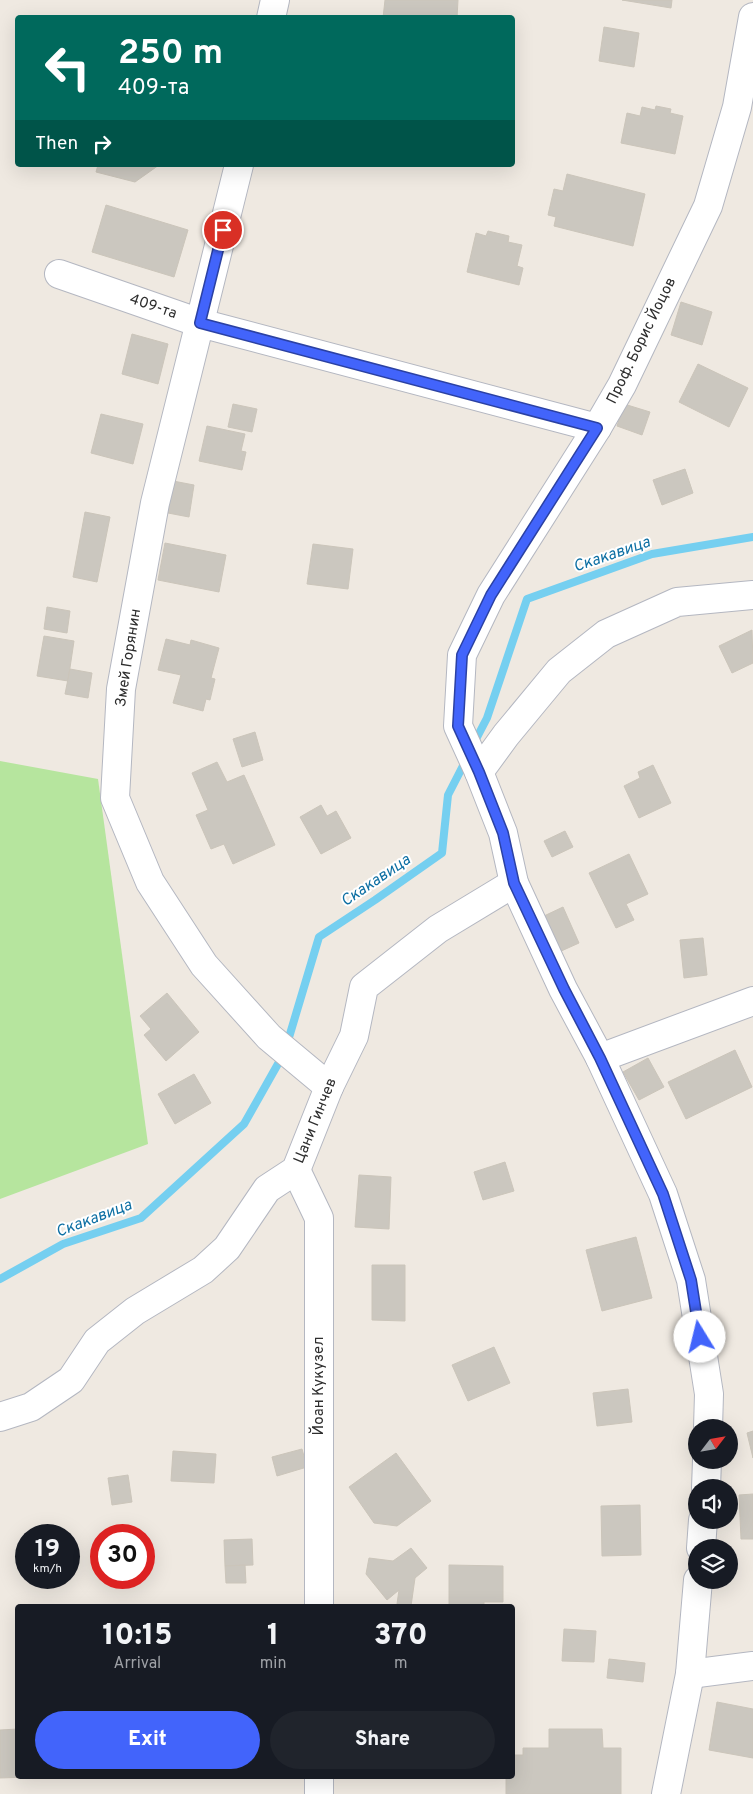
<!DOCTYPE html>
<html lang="en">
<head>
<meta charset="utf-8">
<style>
  :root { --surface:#171b24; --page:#20242c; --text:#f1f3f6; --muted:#9ea1a6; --accent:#4264fb }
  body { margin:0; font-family:Overpass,sans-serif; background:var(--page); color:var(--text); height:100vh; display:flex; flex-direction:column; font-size:19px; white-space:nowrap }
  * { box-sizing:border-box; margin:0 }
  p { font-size:16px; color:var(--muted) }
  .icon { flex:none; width:28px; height:28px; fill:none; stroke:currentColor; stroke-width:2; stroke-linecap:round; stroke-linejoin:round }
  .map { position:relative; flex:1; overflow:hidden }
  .side { position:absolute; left:15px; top:1604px; width:500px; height:175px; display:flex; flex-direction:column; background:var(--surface); border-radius:5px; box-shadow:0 5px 20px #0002 }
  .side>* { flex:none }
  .hud { position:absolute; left:15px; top:15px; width:500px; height:152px; border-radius:5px; box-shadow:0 5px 20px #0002; background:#00695c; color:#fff; overflow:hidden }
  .needle { width:32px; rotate:59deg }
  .tools { position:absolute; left:688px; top:1419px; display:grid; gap:10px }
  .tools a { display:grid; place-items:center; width:50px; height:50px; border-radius:50%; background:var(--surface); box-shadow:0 5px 20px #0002; font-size:25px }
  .speed { position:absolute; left:15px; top:1524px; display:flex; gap:10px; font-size:25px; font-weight:700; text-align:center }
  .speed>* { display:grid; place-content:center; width:65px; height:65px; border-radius:50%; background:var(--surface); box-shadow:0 5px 20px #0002; line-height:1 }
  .speed small { font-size:12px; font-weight:400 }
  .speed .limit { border:8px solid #d22; background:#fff; color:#111 }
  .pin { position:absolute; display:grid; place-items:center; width:42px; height:42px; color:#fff; margin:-21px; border:2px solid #fff; border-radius:50%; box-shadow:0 1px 5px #0007 }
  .me { position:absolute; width:55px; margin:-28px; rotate:351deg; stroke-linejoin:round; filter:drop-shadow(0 0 4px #0008) }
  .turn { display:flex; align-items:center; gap:18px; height:105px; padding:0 20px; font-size:22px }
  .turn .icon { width:65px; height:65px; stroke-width:2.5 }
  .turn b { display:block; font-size:35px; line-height:42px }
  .then { display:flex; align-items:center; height:48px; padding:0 20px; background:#0003; gap:10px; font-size:19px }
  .eta { display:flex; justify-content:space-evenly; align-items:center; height:85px; text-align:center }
  .eta b { font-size:30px; font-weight:800; line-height:35px }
  .primary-button { display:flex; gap:10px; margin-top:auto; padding:10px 20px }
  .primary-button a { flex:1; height:58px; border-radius:30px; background:var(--accent); color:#fff; font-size:20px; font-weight:800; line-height:58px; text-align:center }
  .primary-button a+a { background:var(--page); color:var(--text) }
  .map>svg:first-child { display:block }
  .green { fill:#b6e59e }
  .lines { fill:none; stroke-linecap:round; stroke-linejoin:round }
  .stream { stroke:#75cff0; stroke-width:8 }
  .building { fill:#cbc7bf; stroke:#cbc5ba }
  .minor-casing { stroke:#b4b7c1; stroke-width:30 }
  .minor { stroke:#fff; stroke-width:28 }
  .route-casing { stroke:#2b41a3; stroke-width:12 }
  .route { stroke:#4264fb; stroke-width:9 }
  .labels { text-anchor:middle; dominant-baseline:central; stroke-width:4; stroke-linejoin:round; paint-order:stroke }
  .street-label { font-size:15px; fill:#2e2e2e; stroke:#fff }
  .water-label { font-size:16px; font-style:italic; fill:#0d6fa3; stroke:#fff }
</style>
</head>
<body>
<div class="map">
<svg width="753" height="1794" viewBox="0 0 753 1794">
  <rect width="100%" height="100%" fill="#efe9e1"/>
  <path class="green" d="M0,761L98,779L148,1144L0,1199Z"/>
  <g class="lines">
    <g class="stream">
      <path d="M473,745L487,718L527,599L652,554L753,537"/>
      <path d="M287,1044L319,937L375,900L442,853L448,795L466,760"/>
      <path d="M0,1279L63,1244L141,1218L244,1124L283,1055"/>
    </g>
  </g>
  <g class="building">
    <path d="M385,0H458L457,18H383Z"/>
    <path d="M622,0H672L671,8Z"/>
    <path d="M604,27L639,33L634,67L599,61Z"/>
    <path d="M656,106L671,109L670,113L683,116L675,154L621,143L627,113L640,116L642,107L655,110Z"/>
    <path d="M98,165H159L135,182L96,172Z"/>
    <path d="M567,174L645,194L633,246L554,226L556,217L548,215L554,189L563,191Z"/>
    <path d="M106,205L188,230L174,277L92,252Z"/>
    <path d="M488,231L509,236L508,242L522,245L517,266L523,268L519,285L467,272L476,233L486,236Z"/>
    <path d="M681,302L712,312L702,345L671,335Z"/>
    <path d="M132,334L168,344L158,384L122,374Z"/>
    <path d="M698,364L748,388L729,427L679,402Z"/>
    <path d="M233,404L257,409L252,432L228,427Z"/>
    <path d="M624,404L650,412L642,435L617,426Z"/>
    <path d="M101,414L143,424L133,464L91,453Z"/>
    <path d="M207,426L245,434L241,451L246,452L242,470L199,461Z"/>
    <path d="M685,469L693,493L662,505L653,480Z"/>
    <path d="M173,481L194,485L189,517L168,513Z"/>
    <path d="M85,512L110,517L97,582L73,577Z"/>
    <path d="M165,543L226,555L219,592L158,580Z"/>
    <path d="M313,544L353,549L348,589L307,584Z"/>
    <path d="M47,607L70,611L67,633L44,629Z"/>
    <path d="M752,630L753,663L732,673L719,646Z"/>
    <path d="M44,636L74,641L68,681L37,676Z"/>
    <path d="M166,639L190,645L191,640L219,648L211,678L215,679L210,700L206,699L203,711L173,703L181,675L158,670Z"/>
    <path d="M70,669L92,673L88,698L65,694Z"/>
    <path d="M255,732L263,760L242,767L233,739Z"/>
    <path d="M217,762L227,782L244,775L275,845L233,864L224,844L211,849L196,815L208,810L192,773Z"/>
    <path d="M653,765L671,803L639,818L624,786L640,778L638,772Z"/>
    <path d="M321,805L327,816L336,811L351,838L321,854L300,817Z"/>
    <path d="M565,831L573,847L552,857L544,841Z"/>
    <path d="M629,854L648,894L626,904L634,920L616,928L589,873Z"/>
    <path d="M563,907L579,943L559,952L544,916Z"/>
    <path d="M703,938L707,975L684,978L680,940Z"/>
    <path d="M167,993L199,1032L166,1061L144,1035L151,1029L140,1016Z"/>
    <path d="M735,1050L752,1087L686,1119L668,1082Z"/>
    <path d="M648,1058L664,1087L639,1100L623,1072Z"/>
    <path d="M194,1074L211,1103L175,1124L158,1094Z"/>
    <path d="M505,1162L514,1191L483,1200L474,1172Z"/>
    <path d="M359,1175L391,1177L389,1229L355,1227Z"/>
    <path d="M636,1237L652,1298L602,1311L586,1250Z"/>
    <path d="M372,1265H405V1321L372,1320Z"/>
    <path d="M494,1347L510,1383L468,1401L452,1365Z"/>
    <path d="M628,1389L632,1422L597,1426L593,1393Z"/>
    <path d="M753,1431V1458L747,1433Z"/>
    <path d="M302,1449L307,1467L277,1476L272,1457Z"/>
    <path d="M173,1451L216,1454L214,1483L171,1481Z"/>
    <path d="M396,1453L431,1501L397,1526L374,1523L349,1487Z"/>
    <path d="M128,1475L132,1502L112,1505L108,1478Z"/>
    <path d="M753,1494V1539H741L739,1495Z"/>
    <path d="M640,1505L641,1555L602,1556L601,1506Z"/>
    <path d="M252,1539L253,1565L225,1566L224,1540Z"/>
    <path d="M411,1548L427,1568L415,1578L411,1606L397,1604L399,1590L387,1600L366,1574L369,1558L393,1561Z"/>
    <path d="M245,1565L246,1583H226L225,1566Z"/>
    <path d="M449,1565L503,1566V1602H484V1606H449Z"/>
    <path d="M564,1629L596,1631L594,1662L562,1661Z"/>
    <path d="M609,1659L645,1663L643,1682L607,1678Z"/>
    <path d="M717,1702L753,1709V1758L709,1750Z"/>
    <path d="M18,1729V1776L29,1777L0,1778V1730Z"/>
    <path d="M549,1729H602L603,1748H621V1794H506V1776H512V1755H523V1748H549Z"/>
  </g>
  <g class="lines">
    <g class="minor-casing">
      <g id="minor">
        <path d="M271,18L275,0"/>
        <path d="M239,165L155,503L121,689L115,798L150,882L204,965L269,1037L329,1087"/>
        <path d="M59,274L200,323L597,428"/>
        <path d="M479,772L506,735L559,671L606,634L677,602L753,595"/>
        <path d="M600,1058L753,1001"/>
        <path d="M296,1170L319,1218V1606"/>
        <path d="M0,1417L31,1407L71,1380L97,1341L135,1311L203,1270L227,1248L267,1189L296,1170L329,1087L354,1036L364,987L438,929L514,883"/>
        <path d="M708,1428L709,1394L691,1280L663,1194L600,1058L563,989L514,883L503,833L479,772L458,726L462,655L491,595L597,428L622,385L708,206L737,107L753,17"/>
        <path d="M706,1488L707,1460"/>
        <path d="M701,1548L703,1520"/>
        <path d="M690,1674L753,1666"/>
        <path d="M319,1794V1776"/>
        <path d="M666,1794L690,1674L698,1580"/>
      </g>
    </g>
    <use href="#minor" class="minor"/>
  </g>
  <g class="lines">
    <g class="route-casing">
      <path id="route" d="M223,230L200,323L597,428L491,595L462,655L458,726L479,772L503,833L514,883L564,989L600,1058L663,1194L691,1280L700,1337"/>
    </g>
    <use href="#route" class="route"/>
  </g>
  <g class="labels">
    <g class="street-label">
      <text transform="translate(153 307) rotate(19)">409-та</text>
      <text transform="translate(642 341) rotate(-64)">Проф. Борис Йоцов</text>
      <text transform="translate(129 658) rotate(-81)">Змей Горянин</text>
      <text transform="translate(316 1121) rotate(-68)">Цани Гинчев</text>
      <text transform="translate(319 1386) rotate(-90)">Йоан Кукузел</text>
    </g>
    <g class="water-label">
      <text transform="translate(612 555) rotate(-19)">Скакавица</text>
      <text transform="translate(376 881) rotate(-34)">Скакавица</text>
      <text transform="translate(94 1219) rotate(-21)">Скакавица</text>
    </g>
  </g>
</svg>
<div class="tools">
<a><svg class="needle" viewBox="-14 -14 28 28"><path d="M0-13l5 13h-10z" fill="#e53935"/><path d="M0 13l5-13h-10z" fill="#9ea1a6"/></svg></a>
<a><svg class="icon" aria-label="sound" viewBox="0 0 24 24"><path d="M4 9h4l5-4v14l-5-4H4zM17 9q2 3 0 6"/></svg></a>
<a><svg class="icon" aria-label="layers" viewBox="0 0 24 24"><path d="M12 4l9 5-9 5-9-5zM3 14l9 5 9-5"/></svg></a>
</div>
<div class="speed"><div>19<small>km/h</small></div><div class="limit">30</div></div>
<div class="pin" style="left:223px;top:230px;background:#d93025"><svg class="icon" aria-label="arrive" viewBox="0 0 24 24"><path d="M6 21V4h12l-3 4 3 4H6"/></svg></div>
<svg class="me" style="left:700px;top:1337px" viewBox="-20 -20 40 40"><circle r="19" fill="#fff"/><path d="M0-13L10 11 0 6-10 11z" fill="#4264fb"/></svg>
<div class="hud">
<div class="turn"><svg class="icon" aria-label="left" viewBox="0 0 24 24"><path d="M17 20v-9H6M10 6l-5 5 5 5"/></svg><div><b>250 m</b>409-та</div></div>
<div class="then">Then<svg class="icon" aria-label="right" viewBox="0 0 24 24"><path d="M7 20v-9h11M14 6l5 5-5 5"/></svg></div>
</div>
<section class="side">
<div class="eta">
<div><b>10:15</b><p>Arrival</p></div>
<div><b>1</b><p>min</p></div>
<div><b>370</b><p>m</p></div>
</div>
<div class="primary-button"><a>Exit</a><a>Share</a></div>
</section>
</div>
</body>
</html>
